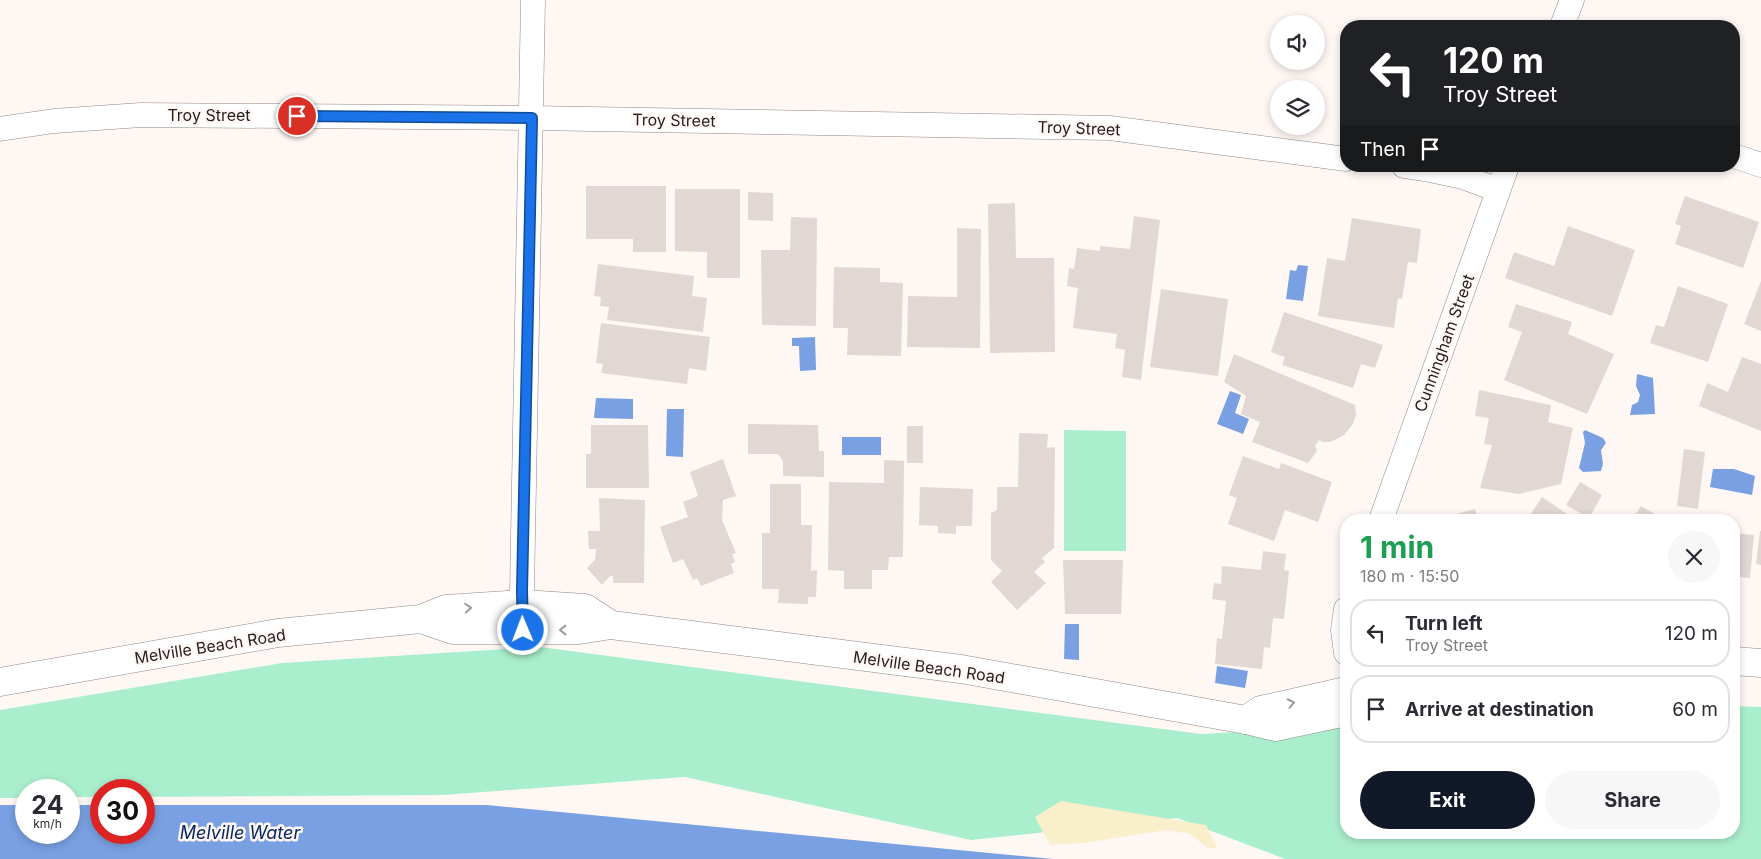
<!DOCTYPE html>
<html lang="en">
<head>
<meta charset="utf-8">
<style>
  :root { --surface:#fff; --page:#f7f7f7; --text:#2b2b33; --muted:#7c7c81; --line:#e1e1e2; --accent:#111827 }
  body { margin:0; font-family:Inter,sans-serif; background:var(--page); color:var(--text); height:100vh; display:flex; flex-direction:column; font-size:19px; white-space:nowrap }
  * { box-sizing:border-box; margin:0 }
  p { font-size:16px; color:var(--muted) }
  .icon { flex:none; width:28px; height:28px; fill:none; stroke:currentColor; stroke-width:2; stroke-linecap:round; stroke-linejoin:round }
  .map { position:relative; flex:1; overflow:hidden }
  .drawer { position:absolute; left:1340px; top:514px; width:400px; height:325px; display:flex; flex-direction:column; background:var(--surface); border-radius:20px; box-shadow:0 2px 8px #0003 }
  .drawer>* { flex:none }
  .banner { position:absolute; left:1340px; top:20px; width:400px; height:152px; border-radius:20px; box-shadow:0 2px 8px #0003; background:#202124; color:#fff; overflow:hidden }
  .tools { position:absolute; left:1270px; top:15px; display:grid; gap:10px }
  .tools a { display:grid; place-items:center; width:55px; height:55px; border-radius:50%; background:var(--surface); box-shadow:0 2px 8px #0003; font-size:25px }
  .speed { position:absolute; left:15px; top:779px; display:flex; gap:10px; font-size:25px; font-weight:700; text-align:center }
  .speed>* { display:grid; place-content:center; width:65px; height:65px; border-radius:50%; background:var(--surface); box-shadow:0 2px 8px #0003; line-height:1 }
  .speed small { font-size:12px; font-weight:400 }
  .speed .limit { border:8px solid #d22; background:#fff; color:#111 }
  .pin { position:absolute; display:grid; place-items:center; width:42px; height:42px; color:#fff; margin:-21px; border:2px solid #fff; border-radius:50%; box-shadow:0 1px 5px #0007 }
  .me { position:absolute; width:55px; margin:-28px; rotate:359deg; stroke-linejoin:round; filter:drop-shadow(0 0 4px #0008) }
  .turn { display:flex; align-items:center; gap:18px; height:105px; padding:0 20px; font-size:22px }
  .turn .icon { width:65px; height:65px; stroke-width:2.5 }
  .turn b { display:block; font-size:35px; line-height:42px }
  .then { display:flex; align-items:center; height:48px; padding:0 20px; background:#0003; gap:10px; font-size:19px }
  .round { display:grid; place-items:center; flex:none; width:52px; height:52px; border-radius:26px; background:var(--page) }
  .head { display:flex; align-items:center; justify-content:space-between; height:85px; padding:0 20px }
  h1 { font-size:30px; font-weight:700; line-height:38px; color:#1e9e55 }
  .action { display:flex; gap:10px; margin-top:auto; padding:10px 20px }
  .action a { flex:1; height:58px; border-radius:30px; background:var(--accent); color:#fff; font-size:20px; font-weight:700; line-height:58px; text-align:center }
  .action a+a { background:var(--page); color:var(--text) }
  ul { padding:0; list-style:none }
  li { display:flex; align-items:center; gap:15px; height:68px; margin:0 10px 8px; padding:0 10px; border:2px solid var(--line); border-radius:20px }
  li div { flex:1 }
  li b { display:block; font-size:19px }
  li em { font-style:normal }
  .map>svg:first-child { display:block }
  .green { fill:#aaefcd }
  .sand { fill:#f9efca }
  .water { fill:#79a0e2 }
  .building { fill:#e1d8d4 }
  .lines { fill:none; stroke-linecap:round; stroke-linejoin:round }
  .minor-casing { stroke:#918885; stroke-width:25 }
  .tertiary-casing { stroke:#918885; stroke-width:29 }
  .minor { stroke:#fff; stroke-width:24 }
  .tertiary { stroke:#fff; stroke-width:28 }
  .oneway { stroke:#9b9a99 }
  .route-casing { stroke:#114b97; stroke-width:12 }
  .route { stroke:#1a73e8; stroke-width:9 }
  .labels { text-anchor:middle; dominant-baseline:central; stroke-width:5; stroke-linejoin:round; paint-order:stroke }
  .street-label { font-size:16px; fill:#211e1d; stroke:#fff7f4 }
  .water-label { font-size:18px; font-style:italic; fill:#072963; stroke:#fff7f4 }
</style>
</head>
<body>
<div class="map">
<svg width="1761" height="859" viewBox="0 0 1761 859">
  <rect width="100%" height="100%" fill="#fff7f4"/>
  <g class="green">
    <path d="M1064,430L1126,431V551H1064Z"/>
    <path d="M540,647L1201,734L1315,728L1346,725V832H1734V706L1761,707V859H1285L1177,818L971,840L685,777L443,795L144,797V790H101V797H69V790H26V798H0V710L282,663Z"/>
  </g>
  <path class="sand" d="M1061,801L1206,825L1217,847L1209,849L1190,834L1166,830L1084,843L1050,845L1035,817Z"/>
  <g class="water">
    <path d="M1298,265L1308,266L1303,301L1286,299L1290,270L1296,271Z"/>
    <path d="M815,337L816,370L800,371L799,346H792V338Z"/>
    <path d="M1637,374L1653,378L1655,414L1630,415L1632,405L1638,402L1640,395L1636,386Z"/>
    <path d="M1230,391L1241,395L1235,413L1249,419L1243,434L1217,424Z"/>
    <path d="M596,398L633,399V419L594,418Z"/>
    <path d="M667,409H684L683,457L666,456Z"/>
    <path d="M1585,430L1603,438L1606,443L1601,450L1603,464L1601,471L1583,472L1579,468L1585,443L1583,432Z"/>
    <rect x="842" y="437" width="39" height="18"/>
    <path d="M1713,469H1734L1755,476L1752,495L1710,487Z"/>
    <path d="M1065,624H1079V660L1064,659Z"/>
    <path d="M1217,666L1248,671L1245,688L1215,683Z"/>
    <path d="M0,805H26V832H69V805H101V832H144V805H487L1053,859H0Z"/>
  </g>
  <g class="building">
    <path d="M586,186H666V252H633V239H586Z"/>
    <path d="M675,189H740V278H707V252L675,251Z"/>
    <path d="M748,192L773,193V221L748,220Z"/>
    <path d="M1685,196L1759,222L1743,268L1675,244L1681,226L1675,224Z"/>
    <path d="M1015,203L1016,258H1054L1055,352L990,353L988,204Z"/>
    <path d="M1134,216L1160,220L1141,380L1122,377L1125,350L1115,348L1117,334L1073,328L1078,288L1067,286L1069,268L1074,269L1077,248L1100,251V246L1130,249Z"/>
    <path d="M791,217L817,218L816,326L762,325L761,250H790Z"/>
    <path d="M1352,218L1421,229L1417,263L1408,262L1402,299L1398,298L1394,328L1318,316L1327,258L1345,261Z"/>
    <path d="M1568,226L1635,250L1612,316L1505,278L1514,252L1554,266Z"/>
    <path d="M957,228L981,229L980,348L907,347L908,296L957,297Z"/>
    <path d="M598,264L694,276L692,296L707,298L703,332L607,320L609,307L600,306L601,297L594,296Z"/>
    <path d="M834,267L880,268V282L903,283L901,356L847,355L848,328H833Z"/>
    <path d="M1761,281V331L1744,324Z"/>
    <path d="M1678,286L1728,304L1708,362L1650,343L1656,325L1664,327Z"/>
    <path d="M1161,289L1228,299L1218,376L1150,367Z"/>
    <path d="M1516,304L1572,322L1568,334L1614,354L1587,414L1504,380L1522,332L1508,327Z"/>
    <path d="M1284,312L1383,345L1375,368L1361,364L1353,388L1282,365L1285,357L1271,352Z"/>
    <path d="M601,323L710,337L706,371L689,368L687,384L601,373L603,364L596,363Z"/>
    <path d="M1234,354L1355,405L1356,415L1353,424L1344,435L1337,439L1330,442H1323L1319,440L1315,446L1317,451L1308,463L1252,442L1260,422L1241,414L1246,396L1224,382Z"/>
    <path d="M1742,357L1761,364V431L1699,406L1707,383L1728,392Z"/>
    <path d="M1479,390L1551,405L1548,422L1573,428L1561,484L1519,494L1480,488L1492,445L1484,444L1489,418L1475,416Z"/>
    <path d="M748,424L818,425L819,451H824V477L783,476V461L778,454H748Z"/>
    <path d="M591,425H648L649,488H586V454H591Z"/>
    <rect x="907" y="426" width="16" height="37"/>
    <path d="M1019,433L1048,434L1047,448L1055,447L1054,548L1042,558L1045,562L1034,572L1046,583L1017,610L991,582L1002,571L991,560V513L997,510V487H1018Z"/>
    <path d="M1684,449L1705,452L1698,509L1677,506Z"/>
    <path d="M1243,456L1279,469L1281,463L1332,482L1318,522L1285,510L1274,541L1228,524L1237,498L1229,495Z"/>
    <path d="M723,459L736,496L723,500L722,520L736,553L732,554L735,562L731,564L734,573L701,586L697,578L693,580L683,559L673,563L660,527L688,517L683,502L698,496L690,472Z"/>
    <path d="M884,460L904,461L903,557H889L888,570H872V589H844V571L828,570L829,482L884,483Z"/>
    <path d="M1580,482L1602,495L1589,518L1566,505Z"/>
    <path d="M770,484H801V525H812L811,571L817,570L816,597H808V604L778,603L779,589H762V533H770Z"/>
    <path d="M920,487L973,489L972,526H956V534L938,533V526L919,525Z"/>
    <path d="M1542,497L1567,514L1563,520H1527Z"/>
    <path d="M599,498L645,500L644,583H613V576H610L602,585L587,568L595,560L596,549H589L588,531H600Z"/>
    <path d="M1641,506L1665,520H1632Z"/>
    <path d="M1475,509L1478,520H1446L1445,517Z"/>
    <path d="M1760,531H1761V565L1756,564Z"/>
    <path d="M1734,533L1754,535L1750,578L1738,577L1735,608H1734Z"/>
    <path d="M1263,551L1286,554L1284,570L1289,571L1284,619L1273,618L1270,648L1264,647L1262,669L1215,664L1217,638L1222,639L1226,601L1212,599L1214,583L1221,584L1222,566L1261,570Z"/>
    <path d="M1063,560H1123L1121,614H1065Z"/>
  </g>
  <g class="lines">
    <g class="minor-casing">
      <g id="minor">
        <path d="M1562,26L1572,0"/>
        <path d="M0,129L54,121L141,115L532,118L1110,128L1346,159"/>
        <path d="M1734,156L1761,165"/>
        <path d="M1404,166L1430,170L1463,177L1498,190"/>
        <path d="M1381,520L1507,166"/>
        <path d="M1346,609L1343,630L1346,653"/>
        <path d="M523,623L522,591L533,0"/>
      </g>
    </g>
    <g class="tertiary-casing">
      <g id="tertiary">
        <path d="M421,619L453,630H579L611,625L961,669L1246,720L1275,727L1346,712"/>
        <path d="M1734,661L1761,663"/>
        <path d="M0,682L278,633L421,619L446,609L523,604L585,608L611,625"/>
        <path d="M1246,720L1261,710L1346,691"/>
      </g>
    </g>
    <use href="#minor" class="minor"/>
    <use href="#tertiary" class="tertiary"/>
  </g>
  <defs><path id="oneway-chevron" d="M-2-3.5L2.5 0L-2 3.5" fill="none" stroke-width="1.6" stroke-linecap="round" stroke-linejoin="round" transform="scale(1.25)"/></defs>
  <g class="oneway">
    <use href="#oneway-chevron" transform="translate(468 608) rotate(-4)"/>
    <use href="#oneway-chevron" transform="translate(563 630) rotate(-180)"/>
    <use href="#oneway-chevron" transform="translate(1291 703) rotate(-12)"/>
  </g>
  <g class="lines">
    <g class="route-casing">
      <path id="route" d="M297,116L532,118L522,591L523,630"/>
    </g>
    <use href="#route" class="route"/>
  </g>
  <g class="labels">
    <g class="street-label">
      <text x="209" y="115">Troy Street</text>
      <text transform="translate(674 120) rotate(1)">Troy Street</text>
      <text transform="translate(1079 128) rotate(2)">Troy Street</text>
      <text transform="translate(1444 343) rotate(-70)">Cunningham Street</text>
      <text transform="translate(210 646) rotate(-9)">Melville Beach Road</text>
      <text transform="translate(929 667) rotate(8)">Melville Beach Road</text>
    </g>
    <g class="water-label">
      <text x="240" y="832">Melville Water</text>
    </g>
  </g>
</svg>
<div class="tools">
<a><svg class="icon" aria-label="sound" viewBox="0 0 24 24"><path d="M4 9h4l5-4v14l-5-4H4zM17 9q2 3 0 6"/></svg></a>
<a><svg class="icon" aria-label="layers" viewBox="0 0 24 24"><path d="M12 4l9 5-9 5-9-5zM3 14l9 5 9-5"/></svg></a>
</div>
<div class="speed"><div>24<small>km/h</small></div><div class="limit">30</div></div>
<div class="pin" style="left:297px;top:116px;background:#d93025"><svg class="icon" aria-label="arrive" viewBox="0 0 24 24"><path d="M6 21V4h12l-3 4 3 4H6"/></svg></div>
<svg class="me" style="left:523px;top:630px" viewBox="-20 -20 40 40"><circle r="17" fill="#1a73e8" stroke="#fff" stroke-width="3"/><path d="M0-11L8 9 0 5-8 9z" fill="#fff"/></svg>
<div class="banner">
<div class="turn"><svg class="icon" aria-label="left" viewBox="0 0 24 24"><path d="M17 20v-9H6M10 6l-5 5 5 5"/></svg><div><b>120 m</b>Troy Street</div></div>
<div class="then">Then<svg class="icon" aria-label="arrive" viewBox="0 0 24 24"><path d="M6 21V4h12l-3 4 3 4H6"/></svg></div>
</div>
<section class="drawer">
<div class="head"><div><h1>1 min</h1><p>180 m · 15:50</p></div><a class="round"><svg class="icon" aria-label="close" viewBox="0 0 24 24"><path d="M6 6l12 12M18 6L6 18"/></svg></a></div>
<ul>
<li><svg class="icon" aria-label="left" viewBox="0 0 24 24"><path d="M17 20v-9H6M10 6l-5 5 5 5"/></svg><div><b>Turn left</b><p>Troy Street</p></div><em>120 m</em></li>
<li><svg class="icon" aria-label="arrive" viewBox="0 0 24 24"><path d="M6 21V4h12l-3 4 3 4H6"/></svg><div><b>Arrive at destination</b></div><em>60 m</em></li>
</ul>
<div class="action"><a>Exit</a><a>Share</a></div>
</section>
</div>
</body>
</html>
